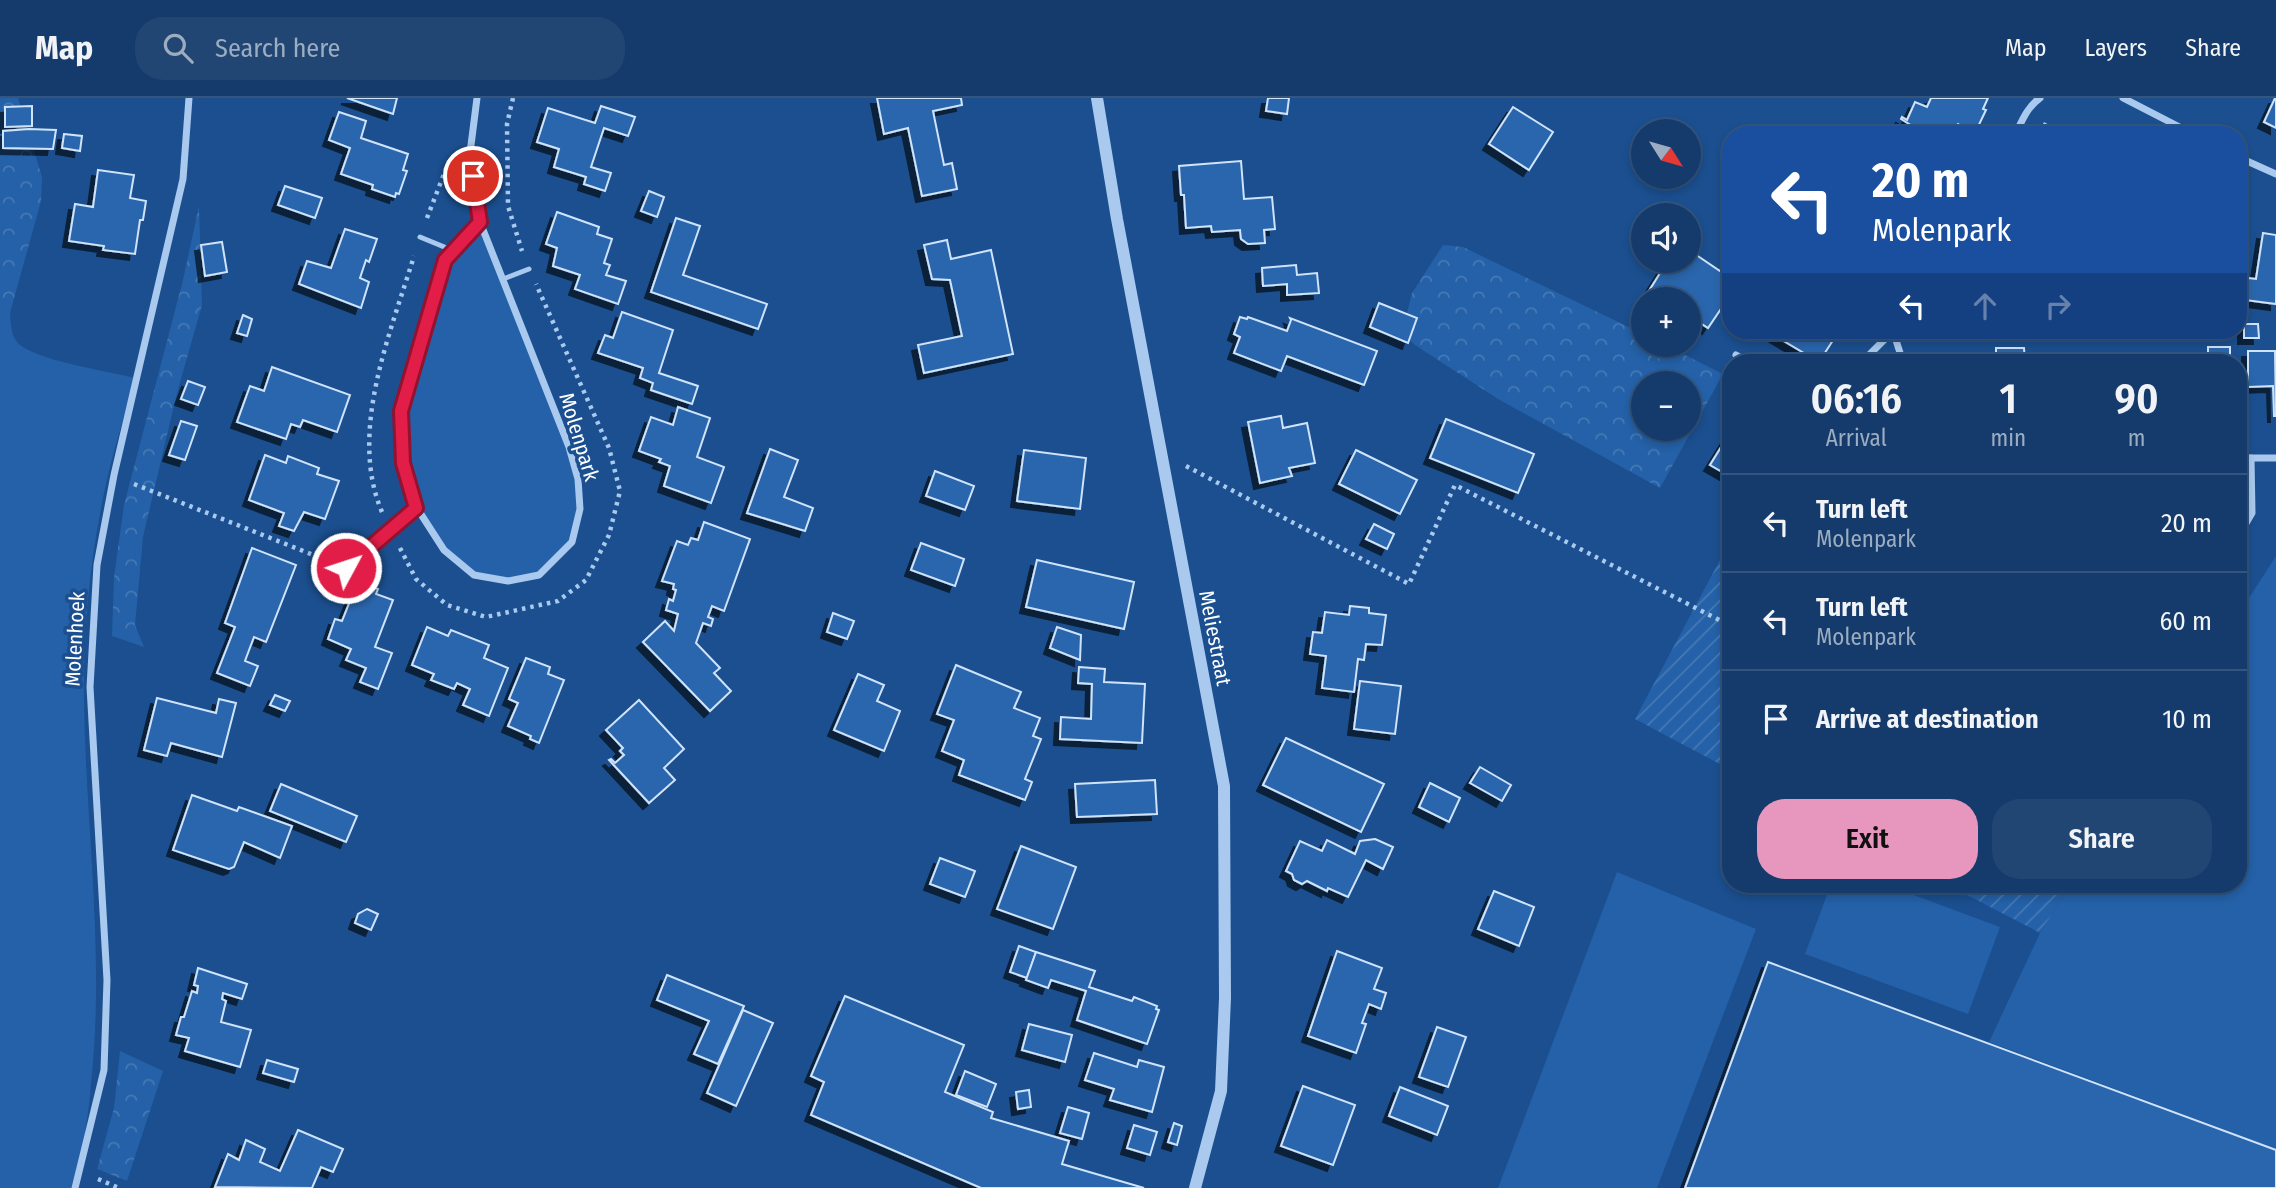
<!DOCTYPE html>
<html lang="en">
<head>
<meta charset="utf-8">
<style>
  :root { --surface:#143b6b; --page:#214673; --text:#f1f3f6; --muted:#9dadc1; --line:#33557e; --accent:#e797bd }
  body { margin:0; font-family:"Fira Sans Condensed",sans-serif; background:var(--page); color:var(--text); height:100vh; display:flex; flex-direction:column; font-size:26px; white-space:nowrap }
  * { box-sizing:border-box; margin:0 }
  p { font-size:23px; color:var(--muted) }
  .icon { flex:none; width:38px; height:38px; fill:none; stroke:currentColor; stroke-width:2; stroke-linecap:round; stroke-linejoin:round }
  .map { position:relative; flex:1; overflow:hidden }
  .drawer { position:absolute; left:1722px; top:256px; width:525px; height:539px; display:flex; flex-direction:column; background:var(--surface); border-radius:28px; box-shadow:0 4px 10px #0003,0 0 0 2px var(--line) }
  .drawer>* { flex:none }
  .hud { position:absolute; left:1722px; top:28px; width:525px; height:214px; border-radius:28px; box-shadow:0 4px 10px #0003,0 0 0 2px var(--line); background:#1a4fa0; color:#fff; overflow:hidden }
  .needle { width:46px; rotate:127deg }
  .fabs { position:absolute; left:1631px; top:21px; display:grid; gap:14px }
  .fabs a { display:grid; place-items:center; width:70px; height:70px; border-radius:50%; background:var(--surface); box-shadow:0 4px 10px #0003,0 0 0 2px var(--line); font-size:35px }
  .pin { position:absolute; display:grid; place-items:center; width:60px; height:60px; color:#fff; margin:-30px; border:4px solid #fff; border-radius:50%; box-shadow:0 2px 7px #0007 }
  .me { position:absolute; width:77px; margin:-38px; rotate:50deg; stroke-linejoin:round; filter:drop-shadow(0 0 5px #0008) }
  .turn { display:flex; align-items:center; gap:24px; height:147px; padding:0 35px; font-size:32px }
  .turn .icon { width:91px; height:91px; stroke-width:2.5 }
  .turn b { display:block; font-size:49px; line-height:60px }
  .lanes { display:flex; align-items:center; height:66px; padding:0 35px; background:#0003; justify-content:center; gap:35px; direction:ltr }
  .lanes .off { opacity:.35 }
  .eta { display:flex; justify-content:space-evenly; align-items:center; height:119px; text-align:center }
  .eta b { font-size:42px; font-weight:600; line-height:49px }
  .primary-button { display:flex; gap:14px; margin-top:auto; padding:14px 35px }
  .primary-button a { flex:1; height:80px; border-radius:28px; background:var(--accent); color:#111; font-size:28px; font-weight:600; line-height:80px; text-align:center }
  .primary-button a+a { background:var(--page); color:var(--text) }
  ul { padding:0; list-style:none }
  li { display:flex; align-items:center; gap:21px; height:98px; padding:0 35px; border-top:2px solid var(--line) }
  li div { flex:1 }
  li b { display:block; font-size:26px }
  li em { font-style:normal }
  header { display:flex; align-items:center; gap:42px; box-sizing:border-box; height:98px; padding:0 35px; background:var(--surface); border-bottom:2px solid var(--line) }
  header strong { font-size:33px }
  nav { display:flex; gap:38px; margin-inline-start:auto; font-size:24px }
  .search { width:490px; height:63px; background:var(--page); display:flex; align-items:center; gap:18px; box-sizing:border-box; padding:0 24px; border-radius:28px; color:var(--muted); font-size:26px }
  .map>svg:first-child { display:block }
  .grass { fill:#2461a8 }
  .forest { fill:url(#forest-crowns); fill-rule:evenodd }
  .garden { fill:url(#garden-furrows) }
  .building { fill:#2a66ad; stroke:#cfe3fa; stroke-width:2; filter:url(#shadow) }
  .lines { fill:none; stroke-linecap:round; stroke-linejoin:round }
  .path { stroke:#a9c9ee; stroke-width:4.5; stroke-dasharray:3.5 5; stroke-linecap:butt }
  .service { stroke:#a9c9ee; stroke-width:5 }
  .minor { stroke:#a9c9ee; stroke-width:7 }
  .tertiary { stroke:#a9c9ee; stroke-width:12 }
  .route-casing { stroke:#92132f; stroke-width:18 }
  .route { stroke:#e11d48; stroke-width:12 }
  .labels { text-anchor:middle; dominant-baseline:central; stroke-width:7; stroke-linejoin:round; paint-order:stroke }
  .street-label { font-size:21px; fill:#fff; stroke:#1b4f8f }
</style>
</head>
<body>
<header>
<strong>Map</strong>
<div class="search"><svg class="icon" aria-label="search" viewBox="0 0 24 24"><circle cx="10" cy="10" r="6"/><path d="M15 15l6 6"/></svg>Search here</div>
<nav><a>Map</a><a>Layers</a><a>Share</a></nav>
</header>
<div class="map">
<svg width="2276" height="1090" viewBox="0 0 2276 1090">
  <defs>
    <pattern id="forest-crowns" width="20" height="18" patternUnits="userSpaceOnUse" patternTransform="scale(1.75)"><rect width="20" height="18" fill="#2461a8"/><path d="M2 6a3 3 0 1 1 6 0M12 15a3 3 0 1 1 6 0" fill="none" stroke="#4579b5"/></pattern>
    <pattern id="garden-furrows" width="10" height="10" patternUnits="userSpaceOnUse" patternTransform="scale(1.75)"><rect width="10" height="10" fill="#2461a8"/><path d="M-1 1l2-2M0 10L10 0M9 11l2-2" fill="none" stroke="#4579b5"/></pattern>
    <filter id="shadow"><feDropShadow dx="-6" dy="6" stdDeviation="0" flood-color="#0009"/></filter>
  </defs>
  <rect width="100%" height="100%" fill="#1b4f8f"/>
  <g class="grass">
    <path d="M480,124L569,349L580,411L572,444L539,477L508,483L474,477L444,452L417,410L403,365L401,312L445,162Z"/>
    <path d="M0,215H10C11,228 11,242 23,249C47,264 106,273 135,280C128,307 119,334 112,361C92,439 83,523 84,604C86,728 104,852 92,975C89,1014 84,1053 71,1090H0Z"/>
    <path d="M2276,458V1051L1989,944L2040,835L2071,786H2238V517Z"/>
    <path d="M1617,774L1756,831L1657,1090H1498Z"/>
    <path d="M1831,786H1884L2000,829L1968,916L1805,856Z"/>
  </g>
  <g class="forest">
    <path d="M0,0H18L42,79L41,103L10,215H0Z"/>
    <path d="M199,108L202,207L177,295L143,439L135,527L144,549L112,538L114,479L124,407L183,182Z"/>
    <path d="M1443,147L1463,149L1643,236V247H1665L1723,276L1660,390L1498,301L1415,247L1402,235L1412,195ZM1643,285H1689V331H1643Z"/>
    <path d="M120,953L163,973L127,1083L97,1071L114,1010Z"/>
  </g>
  <g class="garden">
    <path d="M1729,445L1731,446V672L1635,621Z"/>
    <path d="M1946,786H2071L2040,835Z"/>
  </g>
  <g class="building">
    <path d="M347,0H397L393,16Z"/>
    <path d="M877,0H961L962,7L933,13L944,67L952,65L957,91L922,98L908,30L884,36Z"/>
    <path d="M1268,0H1289L1287,16L1266,13Z"/>
    <path d="M1931,0H1988L1983,11L1986,12L1975,35L1958,26L1952,37H1927L1901,21L1902,19L1907,22L1915,4L1927,9Z"/>
    <path d="M2275,0H2276V30L2264,24Z"/>
    <path d="M32,8V28L5,29V9Z"/>
    <path d="M601,8L635,19L628,38L604,30L591,69L611,75L605,93L584,86L586,79L554,69L559,51L537,44L548,10L595,25Z"/>
    <path d="M1513,9L1553,34L1529,72L1489,46Z"/>
    <path d="M339,14L366,23L361,40L408,56L403,72L407,73L399,96L396,95L395,99L372,91L373,87L341,76L350,50L329,42Z"/>
    <path d="M29,31L56,32L53,51L3,50V33Z"/>
    <path d="M64,36L82,38L80,53L62,50Z"/>
    <path d="M1241,63L1244,101L1272,99L1275,131L1264,132L1265,145L1248,146L1241,141L1240,132L1212,134L1211,128L1186,130L1184,97H1181L1179,68Z"/>
    <path d="M98,72L134,77L130,100L146,103L143,122H140L135,156L103,152L104,148L69,143L75,106L93,109Z"/>
    <path d="M285,88L322,100L315,120L278,107Z"/>
    <path d="M649,93L664,99L657,119L641,113Z"/>
    <path d="M557,114L599,129L597,136L612,141L604,165L610,167L606,177L626,183L618,206L575,191L580,177L553,168L557,150L546,146Z"/>
    <path d="M676,120L700,128L683,177L767,206L758,231L651,194Z"/>
    <path d="M345,131L377,141L369,164L366,162L360,180L369,184L361,210L299,186L307,163L331,170Z"/>
    <path d="M2263,135L2276,137V206L2245,202L2248,180L2256,181Z"/>
    <path d="M947,142L951,161L991,152L1013,256L924,275L918,247L962,238L950,182L932,181L924,147Z"/>
    <path d="M222,144L227,174L205,178L201,147Z"/>
    <path d="M1689,152L1720,173L1723,168L1731,174V196L1708,230L1690,218L1692,216L1689,213V201H1655L1647,196L1667,164L1689,163Z"/>
    <path d="M1296,167L1297,177L1317,175L1319,195L1287,197V186L1263,188L1262,170Z"/>
    <path d="M1379,205L1417,220L1408,245L1370,229Z"/>
    <path d="M622,214L673,232L659,275L698,288L692,306L651,292L653,285L640,280L643,270L598,255L605,237L613,240Z"/>
    <path d="M243,217L252,221L247,238L237,235Z"/>
    <path d="M1240,219L1247,221L1248,219L1287,233L1291,222L1290,220L1377,253L1364,287L1287,258L1281,273L1234,255L1240,239L1234,236Z"/>
    <path d="M2244,226H2258L2259,240H2244Z"/>
    <path d="M1767,233H1839L1819,264Z"/>
    <path d="M2208,249H2230V264H2150V259L2208,257Z"/>
    <path d="M1996,250H2024L2025,264H1996Z"/>
    <path d="M2248,253H2275L2276,318H2274L2273,288L2248,289Z"/>
    <path d="M272,269L350,297L337,334L303,322L300,329L291,326L286,341L237,324L250,288L264,293Z"/>
    <path d="M188,283L205,289L198,307L181,301Z"/>
    <path d="M678,309L710,320L697,359L724,369L711,405L664,388L670,368L659,364L661,361L639,353L651,319L673,327Z"/>
    <path d="M1281,318L1283,330L1307,325L1315,365L1289,370L1292,378L1260,385L1248,324Z"/>
    <path d="M1446,321L1534,356L1518,395L1430,360Z"/>
    <path d="M181,323L197,328L185,362L169,357Z"/>
    <path d="M1731,333V379L1710,367Z"/>
    <path d="M770,351L798,362L784,399L813,410L805,433L747,415Z"/>
    <path d="M1024,352L1086,360L1080,411L1017,403Z"/>
    <path d="M1356,352L1417,382L1400,416L1339,386Z"/>
    <path d="M265,357L286,365L288,358L319,370L317,376L339,383L325,421L304,414L294,433L279,428L284,415L249,402Z"/>
    <path d="M935,373L974,388L965,412L926,398Z"/>
    <path d="M704,424L750,441L724,513L712,508L708,519L713,521L711,528L703,525L696,545L720,570L714,575L731,593L710,613L643,544L665,523L674,533L678,516L666,512L669,501L673,503L676,492L673,491L674,486L662,483L677,443L688,447L691,440L698,442Z"/>
    <path d="M1374,426L1394,436L1387,451L1366,441Z"/>
    <path d="M921,445L964,461L955,488L911,472Z"/>
    <path d="M252,450L296,467L266,544L254,539L245,563L258,568L250,588L217,575L235,529L225,525Z"/>
    <path d="M1037,462L1134,484L1124,531L1026,509Z"/>
    <path d="M361,484L378,491L376,496L393,502L375,549L392,555L378,591L360,584L366,570L346,562L351,551L328,541L335,521L342,523L356,488L359,489Z"/>
    <path d="M1350,508L1369,510V515L1386,517L1382,547L1366,546L1364,562L1358,561L1354,594L1322,590L1326,558L1310,556L1313,534L1322,535L1325,514L1349,517Z"/>
    <path d="M833,515L854,523L847,541L827,534Z"/>
    <path d="M427,529L448,538L451,532L489,547L484,560L508,570L489,618L463,607L470,591L457,585L454,591L431,582L434,576L412,567Z"/>
    <path d="M1057,529L1081,537L1080,562L1050,550Z"/>
    <path d="M526,560L550,569L548,576L564,582L539,645L530,641L531,638L508,628L518,605L509,601Z"/>
    <path d="M956,567L1021,594L1014,610L1040,620L1033,638L1041,641L1025,681L1032,684L1025,702L959,677L964,662L942,653L954,622L937,616Z"/>
    <path d="M1079,569L1105,571L1104,584L1145,586L1142,645L1060,641L1061,619L1091,621L1092,586L1078,585Z"/>
    <path d="M858,576L884,587L877,603L900,613L884,653L834,632Z"/>
    <path d="M1360,583L1401,588L1395,636L1354,631Z"/>
    <path d="M275,597L290,603L285,613L270,607Z"/>
    <path d="M157,600L216,615L219,601L236,605L222,659L171,645L167,658L144,652Z"/>
    <path d="M639,602L684,651L664,670L675,682L649,705L609,662L611,661L615,665L624,657L620,653L623,650L606,632Z"/>
    <path d="M1286,640L1384,686L1361,734L1263,687Z"/>
    <path d="M1480,669L1511,687L1502,703L1470,685Z"/>
    <path d="M1155,682L1157,716L1077,719L1075,686Z"/>
    <path d="M1430,685L1460,700L1449,724L1419,709Z"/>
    <path d="M281,686L357,718L346,744L270,713Z"/>
    <path d="M192,697L237,713L239,709L292,728L280,760L244,744L234,769L229,771L173,752Z"/>
    <path d="M1375,741L1393,749L1383,771L1366,762L1348,799L1328,790L1327,793L1307,783L1302,786L1294,782L1292,776L1286,773L1300,743L1322,753L1327,742L1355,756L1360,743Z"/>
    <path d="M1021,748L1076,769L1053,831L997,811Z"/>
    <path d="M940,760L975,773L965,799L930,786Z"/>
    <path d="M1494,793L1534,809L1519,848L1478,831Z"/>
    <path d="M367,811L378,816L371,832L355,825L358,816Z"/>
    <path d="M1019,848L1036,854L1027,880L1010,874Z"/>
    <path d="M1337,853L1382,870L1374,891L1386,895L1381,911L1369,906L1362,925L1366,926L1356,955L1308,938Z"/>
    <path d="M1036,854L1095,873L1089,889L1132,903L1134,899L1157,908L1156,911L1159,912L1147,946L1077,922L1086,893L1051,882L1048,890L1026,882Z"/>
    <path d="M1768,864L2276,1052V1090H1685Z"/>
    <path d="M198,870L247,886L242,901L223,895L222,901L226,903L221,924L251,932L240,969L185,953L189,940L176,937L181,919H184L192,893L197,895L198,888L194,887Z"/>
    <path d="M667,877L744,908L718,966L694,956L709,923L657,902Z"/>
    <path d="M845,898L964,947L945,994L993,1014L991,1020L1069,1043L1062,1066L1144,1090H981L811,1017L824,984L811,978Z"/>
    <path d="M743,912L773,925L736,1008L707,995Z"/>
    <path d="M1029,926L1072,937L1065,964L1022,952Z"/>
    <path d="M1437,929L1466,939L1448,989L1419,979Z"/>
    <path d="M1094,955L1137,969L1139,962L1164,969L1152,1014L1110,1002L1114,991L1085,982Z"/>
    <path d="M267,962L298,971L294,984L263,975Z"/>
    <path d="M965,973L996,986L987,1009L956,997Z"/>
    <path d="M1303,988L1355,1007L1333,1067L1281,1048Z"/>
    <path d="M1400,989L1448,1008L1437,1037L1389,1018Z"/>
    <path d="M1029,992L1031,1009L1018,1011L1016,994Z"/>
    <path d="M1068,1009L1089,1015L1082,1041L1060,1035Z"/>
    <path d="M1174,1025L1182,1028L1177,1047L1168,1044Z"/>
    <path d="M1134,1027L1157,1034L1150,1057L1127,1050Z"/>
    <path d="M298,1032L343,1051L333,1074L321,1069L312,1090L215,1089L228,1056L239,1062L246,1042L265,1051L260,1064L280,1073Z"/>
  </g>
  <g class="lines">
    <g class="path">
      <path d="M513,0L507,26L508,108L522,153"/>
      <path d="M2043,26L2064,37"/>
      <path d="M427,120L449,63"/>
      <path d="M1186,368L1409,486L1455,387L1731,528"/>
      <path d="M134,386L331,464"/>
      <path d="M382,414C348,334 390,237 414,158"/>
      <path d="M400,450L416,481L447,507L486,519L558,503L586,482L609,437L620,393L609,350L536,186"/>
      <path d="M98,1081L119,1090"/>
    </g>
    <g class="service">
      <path d="M420,139L454,153"/>
      <path d="M503,181L529,171"/>
      <path d="M346,470L417,410"/>
    </g>
    <g class="minor">
      <path d="M477,0L470,55L480,124L569,349L578,381L580,411L572,444L539,477L508,483L474,477L444,452L417,410L403,365L401,312L445,162L480,124"/>
      <path d="M2123,0L2195,37"/>
      <path d="M2015,37C2022,23 2027,9 2040,0"/>
      <path d="M2238,59L2276,76"/>
      <path d="M1893,233L1903,264"/>
      <path d="M1736,257L1749,264"/>
      <path d="M1862,264L1893,233"/>
      <path d="M2238,360H2251"/>
      <path d="M2238,439L2252,415L2251,360H2276"/>
      <path d="M75,1090L104,972L107,882L90,589L97,467L114,377L183,81L189,0"/>
    </g>
    <path class="tertiary" d="M1097,0L1117,121L1224,688L1225,900L1221,993L1195,1090"/>
  </g>
  <g class="lines">
    <g class="route-casing">
      <path id="route" d="M346,470L416,410L403,365L401,313L445,162L480,124L473,78"/>
    </g>
    <use href="#route" class="route"/>
  </g>
  <g class="labels">
    <g class="street-label">
      <text transform="translate(579 339) rotate(73)">Molenpark</text>
      <text transform="translate(1215 540) rotate(79)">Meliestraat</text>
      <text transform="translate(75 541) rotate(-87)">Molenhoek</text>
    </g>
  </g>
</svg>
<div class="fabs">
<a><svg class="needle" viewBox="-14 -14 28 28"><path d="M0-13l5 13h-10z" fill="#e53935"/><path d="M0 13l5-13h-10z" fill="#9dadc1"/></svg></a>
<a><svg class="icon" aria-label="sound" viewBox="0 0 24 24"><path d="M4 9h4l5-4v14l-5-4H4zM17 9q2 3 0 6"/></svg></a>
<a>+</a>
<a>−</a>
</div>
<div class="pin" style="left:473px;top:78px;background:#d93025"><svg class="icon" aria-label="arrive" viewBox="0 0 24 24"><path d="M6 21V4h12l-3 4 3 4H6"/></svg></div>
<svg class="me" style="left:346px;top:470px" viewBox="-20 -20 40 40"><circle r="17" fill="#e11d48" stroke="#fff" stroke-width="3"/><path d="M0-11L8 9 0 5-8 9z" fill="#fff"/></svg>
<div class="hud">
<div class="turn"><svg class="icon" aria-label="left" viewBox="0 0 24 24"><path d="M17 20v-9H6M10 6l-5 5 5 5"/></svg><div><b>20 m</b>Molenpark</div></div>
<div class="lanes"><svg class="icon" aria-label="left" viewBox="0 0 24 24"><path d="M17 20v-9H6M10 6l-5 5 5 5"/></svg><svg class="icon off" aria-label="ahead" viewBox="0 0 24 24"><path d="M12 20V5M6 11l6-6 6 6"/></svg><svg class="icon off" aria-label="right" viewBox="0 0 24 24"><path d="M7 20v-9h11M14 6l5 5-5 5"/></svg></div>
</div>
<section class="drawer">
<div class="eta">
<div><b>06:16</b><p>Arrival</p></div>
<div><b>1</b><p>min</p></div>
<div><b>90</b><p>m</p></div>
</div>
<ul>
<li><svg class="icon" aria-label="left" viewBox="0 0 24 24"><path d="M17 20v-9H6M10 6l-5 5 5 5"/></svg><div><b>Turn left</b><p>Molenpark</p></div><em>20 m</em></li>
<li><svg class="icon" aria-label="left" viewBox="0 0 24 24"><path d="M17 20v-9H6M10 6l-5 5 5 5"/></svg><div><b>Turn left</b><p>Molenpark</p></div><em>60 m</em></li>
<li><svg class="icon" aria-label="arrive" viewBox="0 0 24 24"><path d="M6 21V4h12l-3 4 3 4H6"/></svg><div><b>Arrive at destination</b></div><em>10 m</em></li>
</ul>
<div class="primary-button"><a>Exit</a><a>Share</a></div>
</section>
</div>
</body>
</html>
